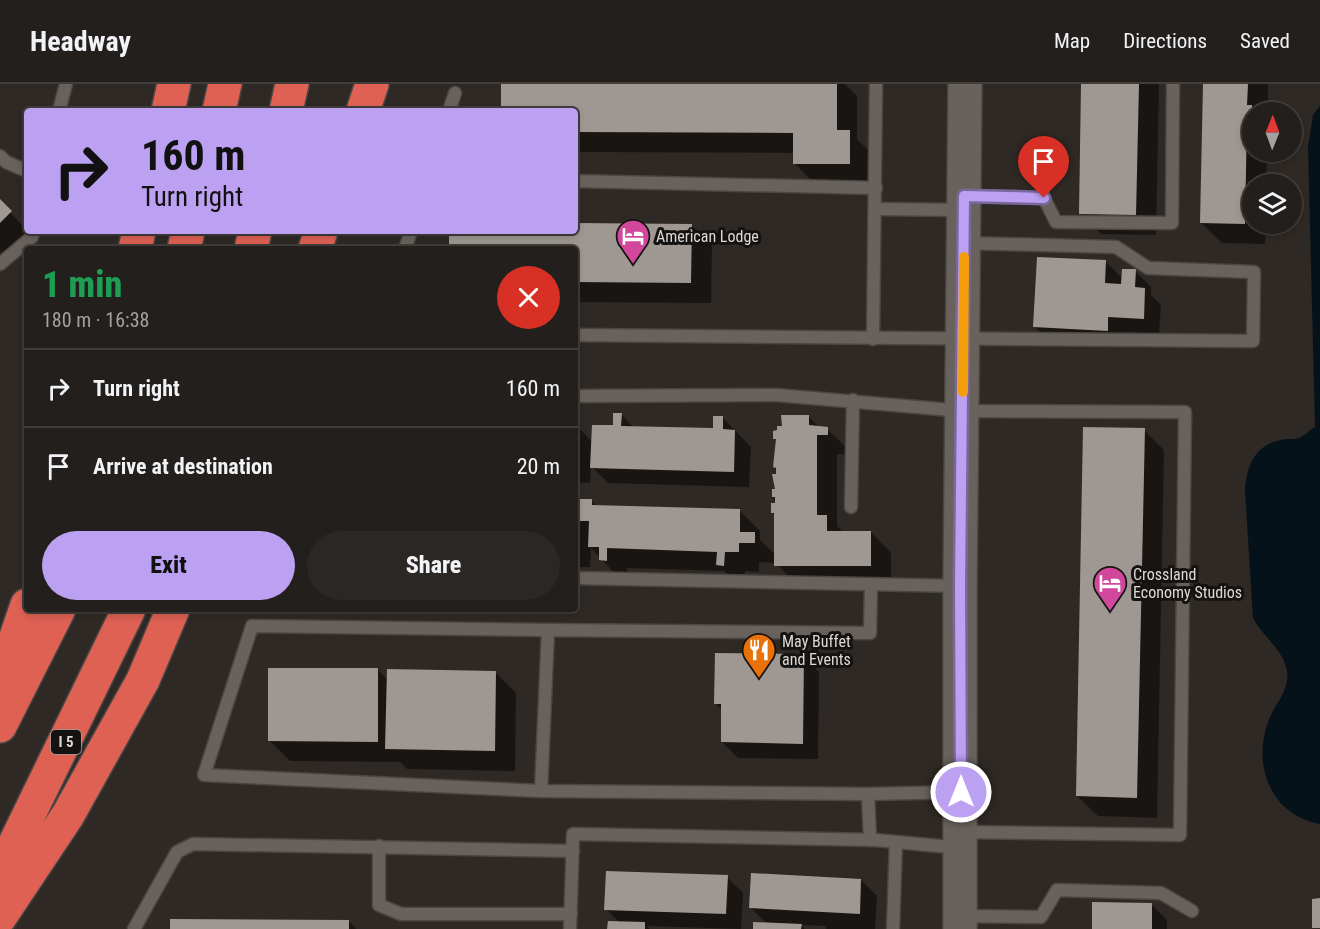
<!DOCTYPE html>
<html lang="en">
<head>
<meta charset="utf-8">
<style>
  :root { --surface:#231f1c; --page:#2b2725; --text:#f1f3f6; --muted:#a3a2a3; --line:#403d3b; --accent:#bca0f2 }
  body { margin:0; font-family:"Roboto Condensed",sans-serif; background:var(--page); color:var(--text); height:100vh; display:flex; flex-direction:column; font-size:22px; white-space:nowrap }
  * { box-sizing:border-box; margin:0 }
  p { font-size:20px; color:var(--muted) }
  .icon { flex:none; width:33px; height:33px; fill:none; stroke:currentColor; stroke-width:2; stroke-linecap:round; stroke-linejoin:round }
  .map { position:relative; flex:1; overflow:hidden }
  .side { position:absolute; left:24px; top:162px; width:554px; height:366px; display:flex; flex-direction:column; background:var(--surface); border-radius:6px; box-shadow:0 3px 9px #0003,0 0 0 2px var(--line) }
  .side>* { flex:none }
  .guide { position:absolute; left:24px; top:24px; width:554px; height:126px; border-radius:6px; box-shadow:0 3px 9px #0003,0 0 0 2px var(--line); background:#bca0f2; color:#111; overflow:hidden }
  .needle { width:39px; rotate:1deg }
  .tools { position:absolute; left:1242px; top:18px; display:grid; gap:12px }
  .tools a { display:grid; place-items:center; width:60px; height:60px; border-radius:50%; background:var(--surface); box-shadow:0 3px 9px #0003,0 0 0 2px var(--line); font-size:30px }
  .pin { position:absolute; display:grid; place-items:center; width:51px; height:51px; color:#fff; margin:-62px -26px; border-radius:50% 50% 50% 0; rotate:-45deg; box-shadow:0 0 6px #0007 }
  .pin .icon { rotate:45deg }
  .me { position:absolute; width:66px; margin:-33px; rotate:0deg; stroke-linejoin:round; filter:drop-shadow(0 0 4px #0008) }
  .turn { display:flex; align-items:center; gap:21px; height:126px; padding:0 18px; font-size:27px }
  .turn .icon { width:78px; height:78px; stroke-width:2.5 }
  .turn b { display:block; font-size:42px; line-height:51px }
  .round { display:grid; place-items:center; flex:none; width:63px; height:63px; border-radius:32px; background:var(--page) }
  .head { display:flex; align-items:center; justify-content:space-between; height:102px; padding:0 18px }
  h1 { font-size:36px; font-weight:800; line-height:45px; color:#1e9e55 }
  .primary-button { display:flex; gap:12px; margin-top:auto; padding:12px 18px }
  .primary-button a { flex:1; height:69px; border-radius:36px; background:var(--accent); color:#111; font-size:24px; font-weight:800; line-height:69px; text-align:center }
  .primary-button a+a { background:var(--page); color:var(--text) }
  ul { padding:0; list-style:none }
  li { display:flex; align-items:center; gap:18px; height:78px; padding:0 18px; border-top:2px solid var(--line) }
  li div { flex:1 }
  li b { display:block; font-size:22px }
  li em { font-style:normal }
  header { display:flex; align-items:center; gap:36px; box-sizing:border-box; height:84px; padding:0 30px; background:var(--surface); border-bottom:2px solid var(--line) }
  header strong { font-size:28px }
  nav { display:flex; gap:33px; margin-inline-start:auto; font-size:21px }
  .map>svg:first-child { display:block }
  .water { fill:#061219 }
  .shadow { fill:#0007 }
  .building { fill:#9f9892 }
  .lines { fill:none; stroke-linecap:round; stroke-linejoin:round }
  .lane-casing { stroke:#4a4642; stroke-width:15 }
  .secondary-casing { stroke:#4a4642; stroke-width:36 }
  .highway-casing { stroke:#4a4642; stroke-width:36 }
  .lane { stroke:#69625c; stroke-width:12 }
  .secondary { stroke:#69625c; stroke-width:33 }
  .highway { stroke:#de6154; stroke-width:33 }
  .route-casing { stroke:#7a689d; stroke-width:15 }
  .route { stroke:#bca0f2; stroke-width:10 }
  .slow { stroke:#f59e0b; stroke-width:10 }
  .labels { text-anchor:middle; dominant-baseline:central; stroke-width:6; stroke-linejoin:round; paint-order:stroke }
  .shield { fill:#151311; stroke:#a19e9b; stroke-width:1.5 }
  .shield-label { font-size:15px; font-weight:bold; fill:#ddd9d6 }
  .poi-label { font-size:16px; fill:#ddd9d6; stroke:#151311; text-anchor:start }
</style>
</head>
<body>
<header>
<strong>Headway</strong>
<nav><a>Map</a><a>Directions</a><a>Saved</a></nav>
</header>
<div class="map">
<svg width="1320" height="845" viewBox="0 0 1320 845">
  <rect width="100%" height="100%" fill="#2f2925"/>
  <path class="water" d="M1320,22V740C1271,731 1252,682 1268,638C1274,620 1290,607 1287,587C1284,566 1263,553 1253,534L1245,406C1247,382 1254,362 1280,356C1286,354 1293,356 1299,354C1304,352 1310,346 1315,343L1308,63L1313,31Z"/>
  <g class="shadow">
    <path d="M503,0H845L857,12V55L870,68V100H815L794,79V69L574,68V27H503Z"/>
    <path d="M1083,0H1159L1156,151L1101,150L1080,129Z"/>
    <path d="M1204,0H1268V28H1252V68H1267L1266,100H1252V140H1266L1265,160L1222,159L1201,139Z"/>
    <path d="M0,117L27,147H30L0,180Z"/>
    <path d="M691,141L712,162L711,219L574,218V165H451V147H574Z"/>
    <path d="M1106,178L1123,195L1135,187L1151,203V211L1161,221L1159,250L1123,248V262L1051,259L1035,243Z"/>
    <path d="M621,330L634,344L714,346L723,334L751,363L749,403L608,399L591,382L590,399L574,398V339L593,359L614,343Z"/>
    <path d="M809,333L820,344L827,345L848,365V371L837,370V442L843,448H871L891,469V501H796L776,479L759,478V488L745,487L744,502L738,501L724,487L627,484V496H621L591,464L590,483H574V416L592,417L597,423L740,427L760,447V456L776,471V432L772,429L776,421L773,412L777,407V392L775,383L777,357L775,354Z"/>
    <path d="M1144,346L1164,366L1157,734L1098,732L1077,712Z"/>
    <path d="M803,572L819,588L818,675L738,674L722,658L723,627L716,620Z"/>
    <path d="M378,586L388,596L496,589L516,609L515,687L407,685L400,678L290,677L270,657Z"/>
    <path d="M727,793L743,809L741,845L647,842L650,845H609L620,839L606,825Z"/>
    <path d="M861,796L877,812L875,845H826V842L801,841L805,845H755L767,840L751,824Z"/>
    <path d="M1151,820L1167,836V845H1093Z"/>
    <path d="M349,837L356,845H171Z"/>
  </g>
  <g class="building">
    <path d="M501,0H837V46H850V80H793V49L574,48V27H501Z"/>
    <path d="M1081,0H1139L1136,131L1079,130Z"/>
    <path d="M1203,0H1248L1247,21H1252V33H1247L1245,140L1200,139Z"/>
    <path d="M0,115L12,127L0,139Z"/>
    <path d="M574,139L692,140L691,199L574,198V165H449V147H574Z"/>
    <path d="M1037,173L1106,176L1105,199L1121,200L1122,185H1136L1135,203L1145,204L1144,235L1108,233V247L1033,243Z"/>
    <path d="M613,329H622L621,342L713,344V332H723V345L735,346L734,388L590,384L592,341H613Z"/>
    <path d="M781,331H809V341L828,343V351H817V431H827V447H871V482H774V429H771V419H775V413H772V405H775L772,390H776V384L773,383L776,355H773V347L777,346V342H782Z"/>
    <path d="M1083,343L1145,344L1137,714L1076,712Z"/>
    <path d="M574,415H592V421L740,425V448H755V459H739V468H725L724,482L716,481L717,468L607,464V477L599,476V463H588L589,437H574Z"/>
    <path d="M715,569L804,570L803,660L721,658V620H714Z"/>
    <path d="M268,584H378V658L268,657Z"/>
    <path d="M387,585L496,587L495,667L385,665Z"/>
    <path d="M606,787L728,791L726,830L604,826Z"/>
    <path d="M751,789L861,795L860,830L749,824Z"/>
    <path d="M1320,814V844H1312V815Z"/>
    <path d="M1092,818L1152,819V845H1092Z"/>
    <path d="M170,835L349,836V845H170Z"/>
    <path d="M608,837L645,838V845H607Z"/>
    <path d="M753,838L802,840L801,845H753Z"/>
  </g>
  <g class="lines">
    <g class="lane-casing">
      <g id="lane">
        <path d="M59,27L66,0"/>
        <path d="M449,27L455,9"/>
        <path d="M0,72L6,78L27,87"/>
        <path d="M574,97L876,104"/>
        <path d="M965,112L1044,114L1056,138L1172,139L1173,0"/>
        <path d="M875,125L961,126"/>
        <path d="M405,165L411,147"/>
        <path d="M0,180L32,153L33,147"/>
        <path d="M574,251L1253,257L1254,188L1148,184L1116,163L965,159"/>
        <path d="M873,255L876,0"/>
        <path d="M574,312L776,311L963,327L1185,328L1180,751L962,748"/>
        <path d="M851,423L853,316"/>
        <path d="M574,494L960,502"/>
        <path d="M871,501L870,549L548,546L541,707L868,710L960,708"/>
        <path d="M541,707L204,691L252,542L548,546"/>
        <path d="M868,710L870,756"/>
        <path d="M379,762V821L401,830H571"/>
        <path d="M961,832L1041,833L1057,806L1161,809L1192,827"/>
        <path d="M134,845L177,768L193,760L573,767"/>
        <path d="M570,845L573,750L876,756L960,764"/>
        <path d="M893,845L896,758"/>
      </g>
    </g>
    <g class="secondary-casing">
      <path id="secondary" d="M960,845V502L965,0"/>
    </g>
    <g class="highway-casing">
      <g id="highway">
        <path d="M168,27L174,0"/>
        <path d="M219,27L225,0"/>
        <path d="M286,27L292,0"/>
        <path d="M363,27L372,0"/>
        <path d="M135,165L139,147"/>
        <path d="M184,165L188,147"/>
        <path d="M251,165L255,147"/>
        <path d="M315,165L321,147"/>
        <path d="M0,599L27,521"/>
        <path d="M0,642L59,525"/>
        <path d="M0,790L129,525"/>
        <path d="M0,833L68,731L143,596L173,525"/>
      </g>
    </g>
    <use href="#lane" class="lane"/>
    <use href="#secondary" class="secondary"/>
    <use href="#highway" class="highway"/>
  </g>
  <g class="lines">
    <g class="route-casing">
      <path id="route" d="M961,708L960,502L964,112L1044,114"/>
    </g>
    <use href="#route" class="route"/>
    <path class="slow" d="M963,308L964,173"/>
  </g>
  <defs>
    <g id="hotel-pin" transform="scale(1.725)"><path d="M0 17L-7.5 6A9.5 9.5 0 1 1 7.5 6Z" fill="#d1479c" stroke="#151311"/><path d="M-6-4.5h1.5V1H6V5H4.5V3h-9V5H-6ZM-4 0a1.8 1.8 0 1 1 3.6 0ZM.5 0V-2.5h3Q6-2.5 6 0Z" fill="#fff"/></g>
    <g id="restaurant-pin" transform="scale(1.725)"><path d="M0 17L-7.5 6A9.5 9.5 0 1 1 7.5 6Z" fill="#e8710a" stroke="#151311"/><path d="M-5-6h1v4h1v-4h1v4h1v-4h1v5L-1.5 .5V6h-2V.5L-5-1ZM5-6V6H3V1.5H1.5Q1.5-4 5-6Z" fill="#fff"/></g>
  </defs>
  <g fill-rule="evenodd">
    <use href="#hotel-pin" x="633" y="152"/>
    <use href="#hotel-pin" x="1110" y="499"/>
    <use href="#restaurant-pin" x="759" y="566"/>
  </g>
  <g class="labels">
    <rect class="shield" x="51" y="646" width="30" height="24" rx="4.5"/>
    <g class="shield-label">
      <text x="66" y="658">I 5</text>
    </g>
    <g class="poi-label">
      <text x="656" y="152">American Lodge</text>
      <text x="1133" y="490">Crossland<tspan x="1133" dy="18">Economy Studios</tspan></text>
      <text x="782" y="557">May Buffet<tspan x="782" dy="18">and Events</tspan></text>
    </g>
  </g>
</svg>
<div class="tools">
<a><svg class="needle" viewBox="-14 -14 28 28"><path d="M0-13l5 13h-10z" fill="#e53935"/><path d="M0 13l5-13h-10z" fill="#a3a2a3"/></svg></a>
<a><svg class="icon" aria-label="layers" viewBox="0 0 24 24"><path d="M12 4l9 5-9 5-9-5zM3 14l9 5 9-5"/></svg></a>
</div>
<div class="pin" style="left:1044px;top:114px;background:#d93025"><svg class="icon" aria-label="arrive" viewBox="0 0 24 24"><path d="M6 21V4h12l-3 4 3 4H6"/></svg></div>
<svg class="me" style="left:961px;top:708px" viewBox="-20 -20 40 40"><circle r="17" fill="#bca0f2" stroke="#fff" stroke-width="3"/><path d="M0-11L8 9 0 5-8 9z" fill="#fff"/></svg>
<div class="guide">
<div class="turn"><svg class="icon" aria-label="right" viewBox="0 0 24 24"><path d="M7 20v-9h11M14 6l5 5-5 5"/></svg><div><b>160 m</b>Turn right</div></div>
</div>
<section class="side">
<div class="head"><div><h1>1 min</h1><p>180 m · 16:38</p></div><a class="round" style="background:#d93025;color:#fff"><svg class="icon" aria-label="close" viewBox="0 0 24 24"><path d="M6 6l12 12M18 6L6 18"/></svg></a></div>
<ul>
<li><svg class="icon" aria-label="right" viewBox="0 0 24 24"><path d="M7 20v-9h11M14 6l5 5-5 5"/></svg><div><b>Turn right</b></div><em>160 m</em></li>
<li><svg class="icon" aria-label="arrive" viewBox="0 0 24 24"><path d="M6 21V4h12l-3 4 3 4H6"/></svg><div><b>Arrive at destination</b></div><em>20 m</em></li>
</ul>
<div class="primary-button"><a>Exit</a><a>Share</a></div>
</section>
</div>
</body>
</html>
